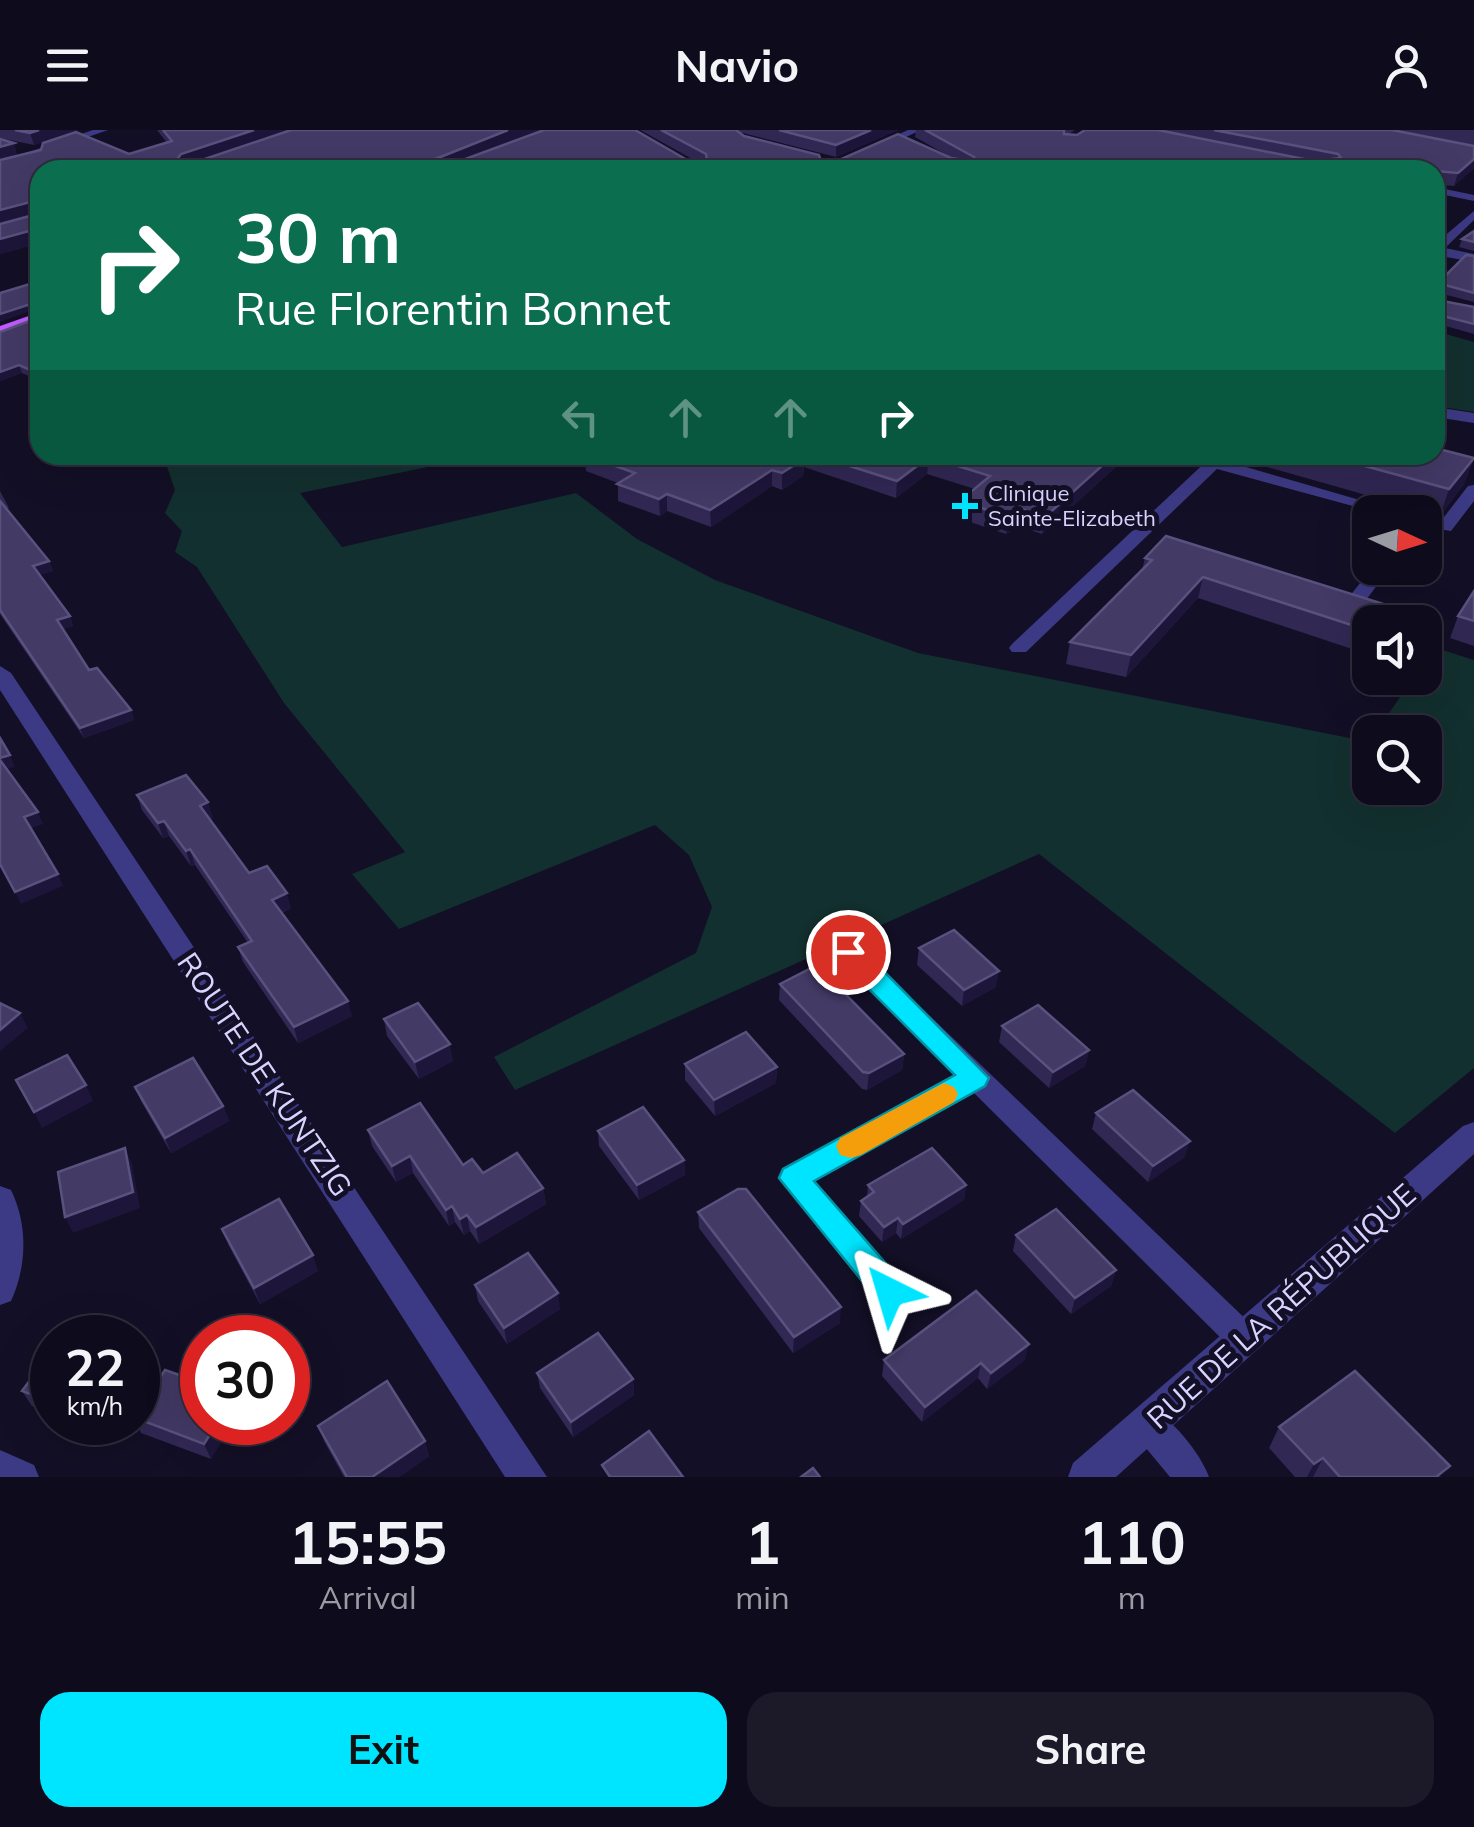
<!DOCTYPE html>
<html lang="en">
<head>
<meta charset="utf-8">
<style>
  :root { --surface:#0e0b1c; --page:#1c1929; --text:#f1f3f6; --muted:#9b9ba3; --line:#2e2b3b; --accent:#00e5ff }
  body { margin:0; font-family:Mulish,sans-serif; background:var(--page); color:var(--text); height:100vh; display:flex; flex-direction:column; font-size:38px; white-space:nowrap }
  * { box-sizing:border-box; margin:0 }
  p { font-size:32px; color:var(--muted) }
  .icon { flex:none; width:55px; height:55px; fill:none; stroke:currentColor; stroke-width:2; stroke-linecap:round; stroke-linejoin:round }
  .map { position:relative; height:1347px; overflow:hidden }
  .sheet { display:flex; flex-direction:column; background:var(--surface); flex:1 }
  .sheet>* { flex:none }
  .hud { position:absolute; left:30px; top:30px; width:1415px; height:305px; border-radius:30px; box-shadow:0 10px 40px #0002,0 0 0 2px var(--line); background:#0b6e4f; color:#fff; overflow:hidden }
  .needle { width:65px; rotate:94deg }
  .fabs { position:absolute; left:1352px; top:365px; display:grid; gap:20px }
  .fabs a { display:grid; place-items:center; width:90px; height:90px; border-radius:20px; background:var(--surface); box-shadow:0 10px 40px #0002,0 0 0 2px var(--line); font-size:50px }
  .speed { position:absolute; left:30px; top:1185px; display:flex; gap:20px; font-size:50px; font-weight:700; text-align:center }
  .speed>* { display:grid; place-content:center; width:130px; height:130px; border-radius:50%; background:var(--surface); box-shadow:0 10px 40px #0002,0 0 0 2px var(--line); line-height:1 }
  .speed small { font-size:25px; font-weight:400 }
  .speed .limit { border:15px solid #d22; background:#fff; color:#111 }
  .pin { position:absolute; display:grid; place-items:center; width:85px; height:85px; color:#fff; margin:-42px; border:5px solid #fff; border-radius:50%; box-shadow:0 2px 10px #0007 }
  .me { position:absolute; width:110px; margin:-55px; rotate:320deg; stroke-linejoin:round; filter:drop-shadow(0 0 8px #0008) }
  .turn { display:flex; align-items:center; gap:35px; height:210px; padding:0 40px; font-size:45px }
  .turn .icon { width:130px; height:130px; stroke-width:2.5 }
  .turn b { display:block; font-size:70px; line-height:85px }
  .lanes { display:flex; align-items:center; height:95px; padding:0 40px; background:#0003; justify-content:center; gap:50px; direction:ltr }
  .lanes .off { opacity:.35 }
  .eta { display:flex; justify-content:space-evenly; align-items:center; height:170px; text-align:center }
  .eta b { font-size:60px; font-weight:700; line-height:70px }
  .cta { display:flex; gap:20px; margin-top:auto; padding:20px 40px }
  .cta a { flex:1; height:115px; border-radius:30px; background:var(--accent); color:#111; font-size:40px; font-weight:700; line-height:115px; text-align:center }
  .cta a+a { background:var(--page); color:var(--text) }
  header { display:flex; justify-content:space-between; align-items:center; height:130px; padding:0 40px; background:var(--surface); font-size:45px; font-weight:700 }
  .map>svg:first-child { display:block }
  .green { fill:#12302f }
  .lines { fill:none; stroke-linecap:round; stroke-linejoin:round }
  .minor { fill:#3d3a85; fill-rule:evenodd }
  .tertiary { fill:#3d3a85; fill-rule:evenodd }
  .primary { fill:#c25bff; fill-rule:evenodd }
  .wall { fill:#312854 }
  .shaded-wall { fill:#1d163a }
  .building { fill:#433a66; stroke:#5a527e; stroke-width:2.5 }
  .route { fill:#00e5ff; stroke:#0095a6; stroke-width:2.5 }
  .slow { fill:#f59e0b }
  .poi-dot { fill:#00e5ff; stroke:#130f26; stroke-width:4 }
  .labels { text-anchor:middle; dominant-baseline:central; stroke-width:10; stroke-linejoin:round; paint-order:stroke }
  .far-poi-label { font-size:22px; fill:#d9d4ff; stroke:#130f26; text-anchor:start }
  .near-street-label { font-size:30px; fill:#d9d4ff; stroke:#130f26 }
</style>
</head>
<body>
<header><svg class="icon" aria-label="menu" viewBox="0 0 24 24"><path d="M4 6h16M4 12h16M4 18h16"/></svg>Navio<svg class="icon" aria-label="person" viewBox="0 0 24 24"><circle cx="12" cy="8" r="4"/><path d="M4 21q1-7 8-7t8 7"/></svg></header>
<div class="map">
<svg width="1474" height="1347" viewBox="0 0 1474 1347">
  <rect width="100%" height="100%" fill="#130f26"/>
  <g class="green">
    <path d="M1435,201L1474,212V282L1435,276Z"/>
    <path d="M163,325H217L220,328L238,325H487L300,363L342,417L576,363L637,409L715,450L918,523L1370,612V658H1425V602H1376L1413,548H1425V529L1433,517L1474,530V938L1395,1003L1039,724L515,960L494,927L696,823L712,777L689,725L655,695L399,799L352,744L405,722L284,573L197,437L175,422L182,401L165,383L175,360Z"/>
  </g>
  <g class="lines">
    <g class="minor">
      <path d="M93,0H108L42,23L44,29H36L29,22Z"/>
      <path d="M908,0H921L835,40H821Z"/>
      <path d="M1435,57L1474,65V71L1435,63Z"/>
      <path d="M1474,81V90L1445,118L1474,124V132L1435,125V114Z"/>
      <path d="M1435,277L1474,283V293L1435,287Z"/>
      <path d="M1213,325H1230L1225,331L1401,382H1375L1217,339L1026,522H1012L1009,518L1012,514Z"/>
      <path d="M1474,355V371L1451,401L1425,397V387L1441,391L1468,356Z"/>
      <path d="M1372,438H1390L1360,478C1349,481 1331,476 1325,468L1334,462L1349,467Z"/>
      <path d="M848,813L857,816L1255,1198L1260,1209L1255,1220L1244,1224L1233,1220L973,962L814,1050L901,1152L906,1162L901,1172L890,1176L879,1172L778,1047L783,1038L956,945L839,828L835,822L839,816Z"/>
      <path d="M0,1056L11,1060C28,1095 27,1136 11,1171L0,1175Z"/>
      <path d="M1148,1278C1172,1287 1200,1323 1209,1347H1170L1136,1306L1131,1294L1136,1282Z"/>
      <path d="M0,1320L34,1335L39,1347H0Z"/>
    </g>
    <g class="tertiary">
      <path d="M0,536L11,543L547,1347H505L0,560Z"/>
      <path d="M1474,992V1024L1116,1347H1068L1073,1333L1463,996Z"/>
    </g>
    <path class="primary" d="M40,182V192L0,206V196Z"/>
  </g>
  <g class="wall">
    <path d="M0,0H78L34,15L0,8Z"/>
    <path d="M157,0H539L496,18L689,31L694,30L640,0H898L836,27L739,2L744,6L821,31L952,28L915,7L916,0H1075L1067,5H1077L1085,0H1474V38L1454,56L1442,55L1438,68L1435,40H40V113L0,124V9L14,13L17,26L129,24L167,13Z"/>
    <path d="M1474,101V121L1459,117L1462,109Z"/>
    <path d="M1474,126V172L1435,162L1438,153Z"/>
    <path d="M1435,165L1437,170L1474,177V204L1435,193Z"/>
    <path d="M40,187V251L22,243L0,251Z"/>
    <path d="M574,325H1129L1042,404L1018,396L1006,404L958,388L960,371L975,359L927,344L896,368L804,337L803,346L782,360L772,356L711,397L667,381L660,386L618,371V353L586,341L585,329Z"/>
    <path d="M1255,325H1435L1474,328L1464,354L1440,386L1253,333Z"/>
    <path d="M0,361L9,378L7,379L49,431L53,441L39,445L70,486L73,496L63,499L89,540L131,580L134,590L84,608L0,484Z"/>
    <path d="M1145,428L1370,492V525L1198,468L1126,547L1066,534L1070,512L1142,440Z"/>
    <path d="M1474,461V516L1450,508L1458,486Z"/>
    <path d="M137,665L213,688L210,689L249,743L291,778L282,783L352,886L298,913L243,832L238,817L248,813L195,735L191,736L169,706L163,708L142,680Z"/>
    <path d="M919,818L996,857L962,876L917,835Z"/>
    <path d="M780,854L904,924L902,940L867,960L862,959L779,870Z"/>
    <path d="M384,889L453,931L419,949L387,906Z"/>
    <path d="M1002,896L1089,920L1085,936L1049,958L999,912Z"/>
    <path d="M685,934L777,937L776,953L715,986L685,950Z"/>
    <path d="M135,957L223,976L229,991L171,1023L141,971Z"/>
    <path d="M1096,983L1185,1027L1148,1052L1092,999Z"/>
    <path d="M368,1000L483,1043L543,1058L546,1074L479,1114L470,1101L464,1105L455,1092L449,1096L413,1043L396,1052L372,1016Z"/>
    <path d="M598,1001L684,1030L685,1045L639,1070L599,1016Z"/>
    <path d="M868,1055H966L964,1070L901,1109L896,1103L882,1112L859,1086L861,1071L867,1067Z"/>
    <path d="M698,1082L840,1193L793,1223L699,1098Z"/>
    <path d="M222,1099L318,1141L260,1174L229,1116Z"/>
    <path d="M1016,1105L1116,1140L1111,1156L1071,1184L1013,1121Z"/>
    <path d="M475,1155L560,1179L507,1214L478,1171Z"/>
    <path d="M52,1221V1284L32,1276L22,1261Z"/>
    <path d="M884,1230H1025L987,1259L978,1248L922,1292L882,1246Z"/>
    <path d="M537,1243L633,1249L634,1265L573,1307L540,1258Z"/>
    <path d="M202,1253L211,1329L141,1303L136,1292H138V1281Z"/>
    <path d="M318,1296L425,1311L429,1326L399,1347H344L324,1311Z"/>
    <path d="M1279,1297L1442,1347H1295L1269,1318Z"/>
  </g>
  <g class="shaded-wall">
    <path d="M39,0H78L34,15L30,3Z"/>
    <path d="M254,0H293L184,36L178,28L181,24Z"/>
    <path d="M508,0H539L441,40L438,28Z"/>
    <path d="M871,0H898L836,27V15Z"/>
    <path d="M14,13L17,26L0,31V17Z"/>
    <path d="M1474,29V38L1454,56L1458,43Z"/>
    <path d="M1442,55L1438,68L1435,70V60Z"/>
    <path d="M38,70L40,84L0,94V80Z"/>
    <path d="M40,98V113L0,124V109Z"/>
    <path d="M37,172L39,178L0,192V184Z"/>
    <path d="M19,235L22,243L0,251V242Z"/>
    <path d="M1114,325H1129L1042,404L1045,387Z"/>
    <path d="M929,327L927,344L896,368L897,351Z"/>
    <path d="M1474,328L1464,354L1440,386L1449,359Z"/>
    <path d="M804,329L803,346L782,360V343Z"/>
    <path d="M772,340V356L711,397L710,380Z"/>
    <path d="M667,364V381L660,386L659,369Z"/>
    <path d="M1021,379L1018,396L1006,404L1009,387Z"/>
    <path d="M49,431L53,441L36,446L33,436Z"/>
    <path d="M1203,447L1198,468L1126,547L1131,525Z"/>
    <path d="M70,486L73,496L61,500L57,490Z"/>
    <path d="M131,580L134,590L84,608L80,598Z"/>
    <path d="M10,625L15,637L4,640L0,628Z"/>
    <path d="M208,672L213,688L205,691L200,676Z"/>
    <path d="M38,682L43,694L29,699L24,687Z"/>
    <path d="M164,691L169,706L163,708L158,693Z"/>
    <path d="M190,719L195,735L191,736L186,721Z"/>
    <path d="M58,744L63,756L21,774L15,762Z"/>
    <path d="M287,763L291,778L276,785L272,770Z"/>
    <path d="M999,841L996,857L962,876L964,860Z"/>
    <path d="M348,871L352,886L298,913L294,897Z"/>
    <path d="M20,883L28,898L0,921V900Z"/>
    <path d="M450,914L453,931L419,949L415,932Z"/>
    <path d="M1089,920L1085,936L1049,958L1053,942Z"/>
    <path d="M904,924L902,940L867,960L869,943Z"/>
    <path d="M777,937L776,953L715,986L714,970Z"/>
    <path d="M86,955L93,971L42,998L34,982Z"/>
    <path d="M223,976L229,991L171,1023L165,1008Z"/>
    <path d="M1190,1011L1185,1027L1148,1052L1153,1036Z"/>
    <path d="M125,1018L132,1034L140,1078L73,1103L65,1087Z"/>
    <path d="M410,1026L413,1043L396,1052L392,1036Z"/>
    <path d="M684,1030L685,1045L639,1070L637,1055Z"/>
    <path d="M966,1055L964,1070L901,1109L903,1094Z"/>
    <path d="M543,1058L546,1074L479,1114L476,1097Z"/>
    <path d="M452,1076L455,1092L449,1096L446,1080Z"/>
    <path d="M467,1085L470,1101L464,1105L460,1089Z"/>
    <path d="M898,1088L896,1103L882,1112L884,1097Z"/>
    <path d="M313,1125L318,1141L260,1174L254,1158Z"/>
    <path d="M1116,1140L1111,1156L1071,1184L1075,1168Z"/>
    <path d="M558,1163L560,1179L507,1214L504,1198Z"/>
    <path d="M841,1177L840,1193L793,1223L794,1207Z"/>
    <path d="M1029,1214L1025,1230L987,1259L991,1243Z"/>
    <path d="M981,1233L978,1248L922,1292L925,1277Z"/>
    <path d="M633,1249L634,1265L573,1307L571,1292Z"/>
    <path d="M218,1292H234L211,1329L204,1314Z"/>
    <path d="M425,1311L429,1326L399,1347H372Z"/>
    <path d="M1323,1328L1313,1347H1307L1314,1334Z"/>
  </g>
  <g class="building">
    <path d="M15,0H39L30,3Z"/>
    <path d="M163,0H254L181,24L178,28L199,31L291,0H508L438,28L460,31L544,0H635L689,31L707,30L706,24L661,0H736L744,6L819,25L821,31H837L898,4L951,28L970,31L974,27L925,0H1064V4L1077,5L1085,0H1158L1314,31L1341,28L1338,24L1214,0H1392L1474,16V29L1458,43L1436,41V52L1442,55L1435,60V40H40V98L0,109V94L37,84L38,70L0,80V30L41,20L43,13L76,2L129,24L172,11Z"/>
    <path d="M779,0H871L836,15Z"/>
    <path d="M0,9L14,13L0,17Z"/>
    <path d="M1474,101V112L1462,109Z"/>
    <path d="M1466,125L1474,126V163L1438,153Z"/>
    <path d="M40,151V174L37,172L0,184V163Z"/>
    <path d="M1435,165L1437,170L1474,177V194L1435,184Z"/>
    <path d="M40,187V244L19,235L0,242V202Z"/>
    <path d="M1435,318L1474,328L1449,359L1325,325H1435Z"/>
    <path d="M585,325H780L793,331L804,329L782,343L772,340L710,380L667,364L659,369L617,354L635,343Z"/>
    <path d="M815,325H1114L1045,387L1021,379L1009,387L960,371L990,346L929,327L897,351Z"/>
    <path d="M0,371L49,431L33,436L70,486L57,490L89,540L97,538L131,580L80,598L0,480Z"/>
    <path d="M1166,406L1428,488L1425,493L1370,492V501L1203,447L1131,525L1070,512L1152,430L1145,428Z"/>
    <path d="M1474,461V491L1458,486Z"/>
    <path d="M0,608L10,625L0,628Z"/>
    <path d="M0,630L38,682L24,687L58,744L15,762L0,734Z"/>
    <path d="M186,645L208,672L200,676L249,743L267,736L287,763L272,770L348,871L294,897L238,817L252,811L190,719L186,721L164,691L158,693L137,665Z"/>
    <path d="M954,800L999,841L964,860L919,818Z"/>
    <path d="M817,835L904,924L869,943L863,942L780,854Z"/>
    <path d="M0,873L20,883L0,900Z"/>
    <path d="M418,873L450,914L415,932L384,889Z"/>
    <path d="M1038,875L1089,920L1053,942L1002,896Z"/>
    <path d="M746,902L777,937L714,970L685,934Z"/>
    <path d="M67,925L86,955L34,982L16,950Z"/>
    <path d="M193,928L223,976L165,1008L135,957Z"/>
    <path d="M1133,960L1190,1011L1153,1036L1096,983Z"/>
    <path d="M420,973L463,1035L472,1029L483,1043L517,1023L543,1058L476,1097L467,1085L460,1089L452,1076L446,1080L410,1026L392,1036L368,1000Z"/>
    <path d="M643,977L684,1030L637,1055L598,1001Z"/>
    <path d="M125,1018L133,1062L65,1087L58,1042Z"/>
    <path d="M932,1018L966,1055L903,1094L898,1088L884,1097L861,1071L874,1062L868,1055Z"/>
    <path d="M738,1059H746L841,1177L794,1207L698,1082Z"/>
    <path d="M279,1069L313,1125L254,1158L222,1099Z"/>
    <path d="M1056,1079L1116,1140L1075,1168L1016,1105Z"/>
    <path d="M528,1123L558,1163L504,1198L475,1155Z"/>
    <path d="M976,1161L1029,1214L991,1243L981,1233L925,1277L884,1230Z"/>
    <path d="M598,1203L633,1249L571,1292L537,1243Z"/>
    <path d="M52,1221V1272L22,1261Z"/>
    <path d="M165,1240L202,1253V1292H218L204,1314L138,1289V1281Z"/>
    <path d="M1355,1241L1450,1336L1436,1347H1340L1323,1328L1314,1334L1279,1297Z"/>
    <path d="M387,1251L425,1311L372,1347H347L318,1296Z"/>
    <path d="M649,1301L683,1347H610L602,1335Z"/>
    <path d="M813,1338L820,1347H801Z"/>
  </g>
  <path class="route" d="M848,813L858,815L989,948L985,956L814,1051L902,1152L906,1162L902,1172L890,1177L879,1172L779,1048L783,1039L955,945L839,829L836,822L839,815Z"/>
  <path class="slow" d="M944,953L954,957L958,964L954,972L861,1025L851,1028L840,1025L836,1016L840,1008Z"/>
  <path class="poi-dot" d="M960 361h10v10h10v10h-10v10h-10v-10h-10v-10h10z"/>
  <g class="labels">
    <g class="far-poi-label">
      <text x="988" y="363">Clinique<tspan x="988" dy="25">Sainte-Elizabeth</tspan></text>
    </g>
    <g class="near-street-label">
      <text transform="translate(265 944) rotate(56)">ROUTE DE KUNTZIG</text>
      <text transform="translate(1281 1176) rotate(-42)">RUE DE LA RÉPUBLIQUE</text>
    </g>
  </g>
</svg>
<div class="fabs">
<a><svg class="needle" viewBox="-14 -14 28 28"><path d="M0-13l5 13h-10z" fill="#e53935"/><path d="M0 13l5-13h-10z" fill="#9b9ba3"/></svg></a>
<a><svg class="icon" aria-label="sound" viewBox="0 0 24 24"><path d="M4 9h4l5-4v14l-5-4H4zM17 9q2 3 0 6"/></svg></a>
<a><svg class="icon" aria-label="search" viewBox="0 0 24 24"><circle cx="10" cy="10" r="6"/><path d="M15 15l6 6"/></svg></a>
</div>
<div class="speed"><div>22<small>km/h</small></div><div class="limit">30</div></div>
<div class="pin" style="left:848px;top:822px;background:#d93025"><svg class="icon" aria-label="arrive" viewBox="0 0 24 24"><path d="M6 21V4h12l-3 4 3 4H6"/></svg></div>
<svg class="me" style="left:890px;top:1162px" viewBox="-20 -20 40 40"><path d="M0-17L14 15 0 8-14 15z" fill="#00e5ff" stroke="#fff" stroke-width="4"/></svg>
<div class="hud">
<div class="turn"><svg class="icon" aria-label="right" viewBox="0 0 24 24"><path d="M7 20v-9h11M14 6l5 5-5 5"/></svg><div><b>30 m</b>Rue Florentin Bonnet</div></div>
<div class="lanes"><svg class="icon off" aria-label="left" viewBox="0 0 24 24"><path d="M17 20v-9H6M10 6l-5 5 5 5"/></svg><svg class="icon off" aria-label="ahead" viewBox="0 0 24 24"><path d="M12 20V5M6 11l6-6 6 6"/></svg><svg class="icon off" aria-label="ahead" viewBox="0 0 24 24"><path d="M12 20V5M6 11l6-6 6 6"/></svg><svg class="icon" aria-label="right" viewBox="0 0 24 24"><path d="M7 20v-9h11M14 6l5 5-5 5"/></svg></div>
</div>
</div>
<section class="sheet">
<div class="eta">
<div><b>15:55</b><p>Arrival</p></div>
<div><b>1</b><p>min</p></div>
<div><b>110</b><p>m</p></div>
</div>
<div class="cta"><a>Exit</a><a>Share</a></div>
</section>
</body>
</html>
